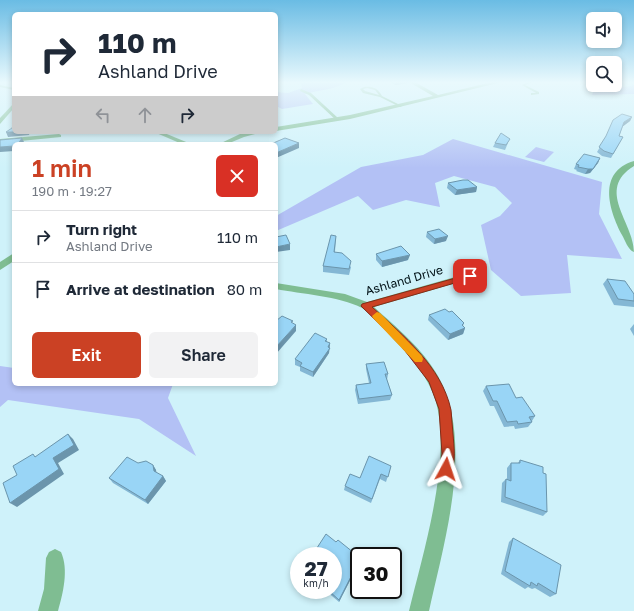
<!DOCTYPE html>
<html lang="en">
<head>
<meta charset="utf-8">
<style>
  :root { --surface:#fff; --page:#f2f2f3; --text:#1f2937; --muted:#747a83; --line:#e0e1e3; --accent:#cb4124 }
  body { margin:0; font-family:"Golos Text",sans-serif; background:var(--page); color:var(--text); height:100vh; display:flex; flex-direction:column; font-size:15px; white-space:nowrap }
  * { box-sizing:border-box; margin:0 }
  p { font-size:13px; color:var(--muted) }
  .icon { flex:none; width:22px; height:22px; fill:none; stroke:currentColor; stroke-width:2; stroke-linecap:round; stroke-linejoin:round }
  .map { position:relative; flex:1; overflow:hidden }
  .details { position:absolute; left:12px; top:142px; width:266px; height:244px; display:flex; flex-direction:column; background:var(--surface); border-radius:6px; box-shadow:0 2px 6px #0003 }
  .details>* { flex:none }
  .guide { position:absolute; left:12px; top:12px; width:266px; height:122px; border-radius:6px; box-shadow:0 2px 6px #0003; background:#fff; color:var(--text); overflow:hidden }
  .fabs { position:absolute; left:586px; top:12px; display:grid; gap:8px }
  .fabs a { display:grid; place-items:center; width:36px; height:36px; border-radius:6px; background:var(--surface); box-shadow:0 2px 6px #0003; font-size:20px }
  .speed { position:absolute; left:290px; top:547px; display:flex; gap:8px; font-size:20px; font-weight:700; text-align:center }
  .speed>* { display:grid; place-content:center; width:52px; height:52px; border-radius:50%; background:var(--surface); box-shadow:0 2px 6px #0003; line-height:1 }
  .speed small { font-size:10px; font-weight:400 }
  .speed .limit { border:2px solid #111; border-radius:6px; background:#fff; color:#111 }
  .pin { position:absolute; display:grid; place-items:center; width:34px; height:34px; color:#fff; margin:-17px; border-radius:8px; box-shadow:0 2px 6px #0006 }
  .me { position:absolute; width:44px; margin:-22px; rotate:5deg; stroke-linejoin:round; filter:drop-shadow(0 0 3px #0008) }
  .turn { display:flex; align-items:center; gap:14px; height:84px; padding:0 20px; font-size:18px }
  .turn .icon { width:52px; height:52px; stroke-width:2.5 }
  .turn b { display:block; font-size:28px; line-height:34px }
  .lanes { display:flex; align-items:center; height:38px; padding:0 20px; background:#0003; justify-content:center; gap:20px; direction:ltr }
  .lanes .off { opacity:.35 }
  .round { display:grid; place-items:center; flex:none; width:42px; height:42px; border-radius:6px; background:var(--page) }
  .head { display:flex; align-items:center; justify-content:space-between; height:68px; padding:0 20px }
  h1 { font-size:24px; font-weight:600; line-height:30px; color:var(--accent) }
  .button { display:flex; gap:8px; margin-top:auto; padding:8px 20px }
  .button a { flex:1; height:46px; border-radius:6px; background:var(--accent); color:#fff; font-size:16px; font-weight:600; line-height:46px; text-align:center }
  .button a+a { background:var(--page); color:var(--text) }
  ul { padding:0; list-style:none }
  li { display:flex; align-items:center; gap:12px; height:52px; padding:0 20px; border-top:1px solid var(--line) }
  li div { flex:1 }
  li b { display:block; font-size:15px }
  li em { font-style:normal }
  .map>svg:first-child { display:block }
  .green { fill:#b3c1f5 }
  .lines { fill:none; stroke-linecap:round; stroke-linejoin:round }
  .service { fill:#7fbd92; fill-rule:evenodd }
  .minor { fill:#7fbd92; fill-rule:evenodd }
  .wall { fill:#84b7d4 }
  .shaded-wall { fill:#6b95ac }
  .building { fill:#99d5f6; stroke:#6b95ac }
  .route { fill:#cb4124; stroke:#842a17 }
  .slow { fill:#f59e0b }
  .labels { text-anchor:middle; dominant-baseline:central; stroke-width:3.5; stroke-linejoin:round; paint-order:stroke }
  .street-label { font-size:12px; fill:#001116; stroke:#cff2fa }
</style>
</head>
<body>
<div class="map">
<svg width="634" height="611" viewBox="0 0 634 611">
  <rect width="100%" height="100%" fill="#cff2fa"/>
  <g class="green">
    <path d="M297,82H346C334,90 319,90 305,94L313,104L282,109L276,106V92L288,93L302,88L301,84Z"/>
    <path d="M600,85C613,85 621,89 634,85V94L592,95L595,88Z"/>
    <path d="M453,139L602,182L599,214L622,259L567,255L571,293L521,296L491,270L481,225L500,216L512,203L495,187L454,176L435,183L440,207L406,200L373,210L358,196L276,231V216L361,167L423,155Z"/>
    <path d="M536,147L554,152L544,162L525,157Z"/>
    <path d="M0,366L14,368V384H173L168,398L196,456L139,419L8,400L0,407Z"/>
  </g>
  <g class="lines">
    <g class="service">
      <path d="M528,82H533L525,85L539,92V94L531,95V93H536L522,85Z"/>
      <path d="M364,87C372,86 378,88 382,96L402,106L400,107L380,97L363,93L360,89ZM367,88L375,90L379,95L365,91L363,89Z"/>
      <path d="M301,89L311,93L338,118V120H336L309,95L300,91Z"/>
    </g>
    <g class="minor">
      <path d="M409,82H415L438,95L492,82H502L350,119L276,131V127L350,115L433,96Z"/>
      <path d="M0,85L14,88V90L0,87Z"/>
      <path d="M14,103V108L0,124V118Z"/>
      <path d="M154,132H162L191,144H182Z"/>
      <path d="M249,132H262L244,137L227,144H219L240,134Z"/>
      <path d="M59,134L61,135V137L0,143V139Z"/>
      <path d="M634,161V166C595,190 634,222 634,252C628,250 625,240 622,235C609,210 597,172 634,161Z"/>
      <path d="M14,253V261L0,270V262Z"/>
      <path d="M469,273L474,276L473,278L374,307C397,328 423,349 438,376C475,442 444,542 429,611H409C423,553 452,460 436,402C429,378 412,358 394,340C385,330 373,315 362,308C339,296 301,294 276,289V283L345,294L367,302Z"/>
      <path d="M55,549L61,552C69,570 63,593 58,611H38L44,589L46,558L49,552Z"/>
    </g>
  </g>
  <g class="wall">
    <path d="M390,82H409L408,83L395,85Z"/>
    <path d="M632,117L630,121L623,126L619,136L623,137L611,158L602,156L597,152L606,137Z"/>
    <path d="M495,143H508L505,150L493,147Z"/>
    <path d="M600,158L598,163L590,173L585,174L576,171L577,170L574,169L576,164Z"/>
    <path d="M448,183L477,187L476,192L455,195L447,188Z"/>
    <path d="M427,232L446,241L434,244L426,237Z"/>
    <path d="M336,236L335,252L351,267L349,275L323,272V266Z"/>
    <path d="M376,254L408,260L382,267L376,260Z"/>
    <path d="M607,279L634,294V307L614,305L603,284Z"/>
    <path d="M449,312L464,323L463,326L465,328L463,334L448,340L428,320L429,315Z"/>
    <path d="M634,324V336L630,329Z"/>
    <path d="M327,339V342L330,343L329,353L313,377L300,371V367L295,365V359Z"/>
    <path d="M366,364L388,374L387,380L392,395L390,400L358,404L355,390L356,385L369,383L366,369Z"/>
    <path d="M486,386L516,398L535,416L532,421V422L528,427L515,429L514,426L504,427L494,406H490L483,391Z"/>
    <path d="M520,460L547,512L543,516L501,502L502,483L506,479H507V468L511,463H518Z"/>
    <path d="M138,463L153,465L156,470V473L163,476L166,481L148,504L113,483L109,478Z"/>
    <path d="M391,466L386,482L380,479L371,503L344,490L345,486Z"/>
    <path d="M513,538L556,594L550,597L535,588L532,589L528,587L525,589L501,574L509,542Z"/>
    <path d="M336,542L359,557V563L339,602L325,590H333V556H317L315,555V551Z"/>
  </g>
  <g class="shaded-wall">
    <path d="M395,82H408V83L395,85Z"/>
    <path d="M632,117L630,121L622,127L624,122Z"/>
    <path d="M6,132H30L29,135L8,137Z"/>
    <path d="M22,138L24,142L23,144H18Z"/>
    <path d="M299,143V148L276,158V153Z"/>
    <path d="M14,146V151L0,152V147Z"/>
    <path d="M600,158L598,163L590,173L585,174L588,169Z"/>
    <path d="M477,187L476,192L455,195L457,190Z"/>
    <path d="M448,236L446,241L434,244L435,239Z"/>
    <path d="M290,244V250L276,252V247Z"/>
    <path d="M410,255L408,260L382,267V261Z"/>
    <path d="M296,325V331L276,354V347Z"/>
    <path d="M465,328L463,334L448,340L450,334Z"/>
    <path d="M330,343L329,353L313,377V372Z"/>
    <path d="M68,434L73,439L79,450L58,463L64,474L17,507L10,503L53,458Z"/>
    <path d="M153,465L156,470L157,476L154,471Z"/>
    <path d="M163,476L166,481L148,504L145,500Z"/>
    <path d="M359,561V563L339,602V600Z"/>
  </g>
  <g class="building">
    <path d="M622,114L632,117L624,122L619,136L623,137L613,154L604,151L599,147L606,136L613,120Z"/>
    <path d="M14,124V132H6L12,128Z"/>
    <path d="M501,133L510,139L506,145L495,143Z"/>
    <path d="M22,138L18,144H14V146L0,147V140Z"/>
    <path d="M285,138L299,143L276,153V144H271Z"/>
    <path d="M584,154L600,158L593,169H588L578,167L579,165L576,164Z"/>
    <path d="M463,180H468L477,187L457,190L448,183Z"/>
    <path d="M439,229L448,236L435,239L427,232Z"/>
    <path d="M286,235L290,244L276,247V237Z"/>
    <path d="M331,235L336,236L334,252L342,253L351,261L349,269L323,266Z"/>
    <path d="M401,246L410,255L382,261L376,254Z"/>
    <path d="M607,279L625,281L634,294V301L618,299Z"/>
    <path d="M445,309L449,312L452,311L464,323L462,325L465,328L450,334L429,315Z"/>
    <path d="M282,316L293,321L291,322L296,325L276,347V321Z"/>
    <path d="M315,333L327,339L325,341L330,343L328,347L330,348L313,372L300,366L302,363L295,359Z"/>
    <path d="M384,362L388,374H385L392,395L359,399L356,385L371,383L366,364Z"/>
    <path d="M509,384L516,398L522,397L535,416L529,417L532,422L518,424L517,421L507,422L497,401H493L486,386Z"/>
    <path d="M68,434L74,445L53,458L59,469L10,503L3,483L17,475L13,466L33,454L35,457Z"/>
    <path d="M369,456L391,466L388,477L381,474L372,499L345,486L350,474L360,478Z"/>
    <path d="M127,457L138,463L146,461L153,465L154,471L163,476L145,500L109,478Z"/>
    <path d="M520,460L543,467V473L546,474L547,512L505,497L506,479L511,481V463H520Z"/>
    <path d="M326,534L336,542L338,540L359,557V561L339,600L328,590H333V556H321L315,551Z"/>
    <path d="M513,538L561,565L556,594L538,583L537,586L531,582L530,586L505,571Z"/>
  </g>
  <linearGradient id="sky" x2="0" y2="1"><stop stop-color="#6abce4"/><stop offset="0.49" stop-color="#e9f9fd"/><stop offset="1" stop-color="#e9f9fd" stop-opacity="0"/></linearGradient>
  <rect width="634" height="168" fill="url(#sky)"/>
  <path class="route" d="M470,274H472V278L372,307C403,335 442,367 451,410C452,418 452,426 453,434C454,447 456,461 451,473L446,475L442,473L440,469L442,454L439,409L429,382L399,343L361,306L362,304Z"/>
  <path class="slow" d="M377,312L380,313L422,356L423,359L422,362H415L373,318L372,316Z"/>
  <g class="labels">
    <g class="street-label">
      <text transform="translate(404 280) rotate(-16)">Ashland Drive</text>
    </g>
  </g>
</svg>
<div class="fabs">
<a><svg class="icon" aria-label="sound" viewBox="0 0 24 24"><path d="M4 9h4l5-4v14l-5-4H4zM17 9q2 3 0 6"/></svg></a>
<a><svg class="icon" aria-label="search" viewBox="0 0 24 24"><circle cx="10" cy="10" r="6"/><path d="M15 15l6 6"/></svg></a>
</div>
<div class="speed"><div>27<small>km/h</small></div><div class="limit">30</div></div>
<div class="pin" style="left:470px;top:276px;background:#d93025"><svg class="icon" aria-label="arrive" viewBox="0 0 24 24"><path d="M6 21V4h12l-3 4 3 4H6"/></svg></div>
<svg class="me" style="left:446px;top:469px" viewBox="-20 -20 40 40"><path d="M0-17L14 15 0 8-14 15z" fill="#cb4124" stroke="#fff" stroke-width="4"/></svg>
<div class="guide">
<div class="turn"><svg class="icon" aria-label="right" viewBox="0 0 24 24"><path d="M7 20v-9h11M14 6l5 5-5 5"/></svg><div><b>110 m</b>Ashland Drive</div></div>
<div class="lanes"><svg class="icon off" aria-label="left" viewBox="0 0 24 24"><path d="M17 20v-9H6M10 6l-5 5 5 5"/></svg><svg class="icon off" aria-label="ahead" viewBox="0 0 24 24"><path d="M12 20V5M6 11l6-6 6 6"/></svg><svg class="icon" aria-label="right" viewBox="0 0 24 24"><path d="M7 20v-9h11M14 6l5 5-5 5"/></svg></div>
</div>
<section class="details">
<div class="head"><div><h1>1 min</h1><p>190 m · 19:27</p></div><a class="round" style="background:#d93025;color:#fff"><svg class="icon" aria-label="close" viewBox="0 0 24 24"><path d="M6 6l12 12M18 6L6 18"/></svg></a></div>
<ul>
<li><svg class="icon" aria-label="right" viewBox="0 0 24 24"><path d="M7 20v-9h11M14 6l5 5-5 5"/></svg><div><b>Turn right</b><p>Ashland Drive</p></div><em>110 m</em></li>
<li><svg class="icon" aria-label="arrive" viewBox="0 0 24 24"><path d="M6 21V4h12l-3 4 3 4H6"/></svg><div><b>Arrive at destination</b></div><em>80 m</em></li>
</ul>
<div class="button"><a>Exit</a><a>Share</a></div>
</section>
</div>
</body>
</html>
